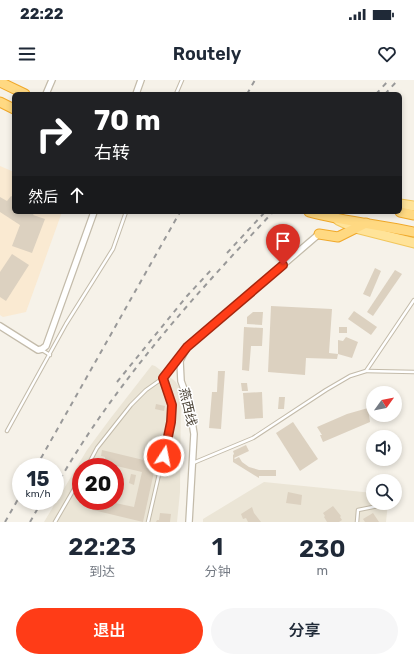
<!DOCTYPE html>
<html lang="zh">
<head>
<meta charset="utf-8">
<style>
  :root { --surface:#fff; --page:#f6f6f7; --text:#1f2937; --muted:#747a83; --accent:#ff3c17 }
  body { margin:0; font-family:Rubik,"Noto Sans SC",sans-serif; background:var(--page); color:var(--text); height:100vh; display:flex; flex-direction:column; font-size:15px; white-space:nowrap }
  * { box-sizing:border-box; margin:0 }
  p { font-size:13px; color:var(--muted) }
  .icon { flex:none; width:22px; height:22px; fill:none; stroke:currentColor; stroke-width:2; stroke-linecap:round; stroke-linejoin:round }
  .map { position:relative; height:442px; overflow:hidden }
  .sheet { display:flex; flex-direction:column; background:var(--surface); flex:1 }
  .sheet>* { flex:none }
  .guide { position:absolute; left:12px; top:12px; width:390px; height:122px; border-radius:6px; box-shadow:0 2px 6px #0003; background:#202124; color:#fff; overflow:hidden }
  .needle { width:26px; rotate:57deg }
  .tools { position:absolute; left:366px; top:306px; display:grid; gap:8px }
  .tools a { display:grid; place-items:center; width:36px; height:36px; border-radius:50%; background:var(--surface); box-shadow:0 2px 6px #0003; font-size:20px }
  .speed { position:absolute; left:12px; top:378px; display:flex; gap:8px; font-size:20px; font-weight:700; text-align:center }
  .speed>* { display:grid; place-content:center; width:52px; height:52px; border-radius:50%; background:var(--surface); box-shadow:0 2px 6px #0003; line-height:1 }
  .speed small { font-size:10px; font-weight:400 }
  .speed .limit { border:6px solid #d22; background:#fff; color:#111 }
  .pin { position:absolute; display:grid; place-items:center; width:34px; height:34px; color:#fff; margin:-41px -17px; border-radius:50% 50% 50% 0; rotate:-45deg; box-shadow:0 0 4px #0007 }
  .pin .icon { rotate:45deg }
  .me { position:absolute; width:44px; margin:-22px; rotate:11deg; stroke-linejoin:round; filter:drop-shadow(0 0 3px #0008) }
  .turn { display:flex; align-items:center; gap:14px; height:84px; padding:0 16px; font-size:18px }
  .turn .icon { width:52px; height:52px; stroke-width:2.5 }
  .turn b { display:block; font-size:28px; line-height:34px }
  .then { display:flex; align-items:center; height:38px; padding:0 16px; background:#0003; gap:8px; font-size:15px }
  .eta { display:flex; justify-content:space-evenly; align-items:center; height:68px; text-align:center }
  .eta b { font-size:24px; font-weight:600; line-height:28px }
  .action { display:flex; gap:8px; margin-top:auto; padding:8px 16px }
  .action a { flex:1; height:46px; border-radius:24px; background:var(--accent); color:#fff; font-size:16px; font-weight:600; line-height:46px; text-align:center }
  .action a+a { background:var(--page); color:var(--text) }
  .status { display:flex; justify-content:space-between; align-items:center; height:28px; padding:0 20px; background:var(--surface); direction:ltr }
  .status svg { height:11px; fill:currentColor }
  header { display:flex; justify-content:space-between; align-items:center; height:52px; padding:0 16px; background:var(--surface); font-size:18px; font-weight:600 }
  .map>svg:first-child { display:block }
  .residential { fill:#ebe5d6; fill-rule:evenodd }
  .commercial { fill:#faead2 }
  .building { fill:#dcd1c0 }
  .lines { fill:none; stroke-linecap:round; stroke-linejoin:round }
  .service-casing { stroke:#c3bbaa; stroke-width:4.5 }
  .minor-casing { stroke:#c3bbaa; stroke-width:8 }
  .primary-casing { stroke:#f2c65b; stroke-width:11 }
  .trunk-casing { stroke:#f0a829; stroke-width:11 }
  .service { stroke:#fff; stroke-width:2.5 }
  .minor { stroke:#fff; stroke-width:5.5 }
  .primary { stroke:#ffe399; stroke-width:9 }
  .trunk { stroke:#ffd982; stroke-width:9 }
  .rail { stroke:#999; stroke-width:2; stroke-dasharray:5 5; stroke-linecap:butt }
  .route-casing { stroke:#a6270f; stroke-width:10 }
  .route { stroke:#ff3c17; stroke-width:7 }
  .labels { text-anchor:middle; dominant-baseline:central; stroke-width:3; stroke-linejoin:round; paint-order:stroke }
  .street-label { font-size:13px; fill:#4b4336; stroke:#fff }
</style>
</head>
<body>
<div class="status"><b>22:22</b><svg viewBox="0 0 49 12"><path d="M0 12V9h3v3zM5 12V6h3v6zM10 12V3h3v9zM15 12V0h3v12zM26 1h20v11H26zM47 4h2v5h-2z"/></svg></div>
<header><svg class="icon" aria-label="menu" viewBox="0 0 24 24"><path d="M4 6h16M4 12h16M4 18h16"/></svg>Routely<svg class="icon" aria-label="heart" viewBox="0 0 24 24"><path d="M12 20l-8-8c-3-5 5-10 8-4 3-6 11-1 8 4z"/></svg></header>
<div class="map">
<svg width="414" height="442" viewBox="0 0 414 442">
  <rect width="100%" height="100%" fill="#f6f2e9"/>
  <g class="residential">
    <path d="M152,285L155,286L175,301L181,310L180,412L177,442H44L87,370L110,339ZM81,387H115V421H81Z"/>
    <path d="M264,402L373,413V423H388L386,442H203V439Z"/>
  </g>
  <path class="commercial" d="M0,86L14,92V132H62L26,232L3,237L0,235Z"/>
  <g class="building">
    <path d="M11,116L14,118V132H35L33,135L45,139L32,173L12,166L20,145L0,132V117L7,121Z"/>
    <path d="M12,174L29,185L6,221L0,217V192Z"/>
    <path d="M375,188L381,191L370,217L363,214Z"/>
    <path d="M395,190L402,194L373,236L367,232Z"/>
    <path d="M271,226L332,229L329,273L338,274L337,279L306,278L305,295L268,292Z"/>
    <path d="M354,231L377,247L371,255L348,239Z"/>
    <path d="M253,232H263L262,245L247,244V237Z"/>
    <path d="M244,247L263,248L262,266H251L249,291L242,290Z"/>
    <rect x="339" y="247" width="8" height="6"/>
    <path d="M346,257L358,262L352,278L338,274V260L343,261Z"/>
    <path d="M218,291H225L221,349L209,348L212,312H217Z"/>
    <path d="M241,303H247L248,311H242Z"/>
    <path d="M262,312L263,338L245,339L243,313Z"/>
    <path d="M279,317H285L284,329H278Z"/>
    <path d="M156,324L165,326L164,331L155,329Z"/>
    <path d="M368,328L370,342L323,362L320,355H322L317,347L347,334Z"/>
    <path d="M293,342L318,379L300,391L276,353Z"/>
    <path d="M170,363L178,364L177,376L169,375Z"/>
    <path d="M246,365L249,371L234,378L235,379L239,377L242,382L249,387L259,390H276V396H259V398L233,382V375L234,374L233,371Z"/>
    <path d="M102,370L156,383L143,442L93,430L95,421H106L134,427L142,392L104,383L105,377L101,376Z"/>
    <path d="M131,394L136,395L134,405L129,403Z"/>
    <path d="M288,412L302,415L301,425L286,423Z"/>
    <path d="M333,426L341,436L340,437L342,440L339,442H327L324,437L325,436L323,433Z"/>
    <path d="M252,427L254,433L261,442H248L246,438L243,439L241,434Z"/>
    <path d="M160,433L171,434L170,442H156L157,440H159Z"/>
    <path d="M373,433L379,442H365L363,439Z"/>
  </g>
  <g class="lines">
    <g class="service-casing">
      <g id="service">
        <path d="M176,14L182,0"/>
        <path d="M42,270L50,275"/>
        <path d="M367,291L414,292"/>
        <path d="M7,351L66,244L113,169L126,132"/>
        <path d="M193,383L253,358L326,310L350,296L366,291L414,220"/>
        <path d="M87,387L97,368L131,325L146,310L163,298L180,277"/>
        <path d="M55,442L81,397"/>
        <path d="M148,442L171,342L172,325L163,298"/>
        <path d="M357,442L358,430L383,425"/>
      </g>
    </g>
    <g class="minor-casing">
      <g id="minor">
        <path d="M46,14L52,0"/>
        <path d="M136,14L141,0"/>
        <path d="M0,246L38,270L42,269L46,266L94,132"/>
        <path d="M189,442L194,354L189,323L181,301L180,281L187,267L319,154"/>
      </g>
    </g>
    <g class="primary-casing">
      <g id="primary">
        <path d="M400,124L414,126"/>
        <path d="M338,140L355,148L414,163"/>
      </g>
    </g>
    <g class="trunk-casing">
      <g id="trunk">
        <path d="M0,2L25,14"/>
        <path d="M0,22L14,29"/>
        <path d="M309,132C343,141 379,145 414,152"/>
        <path d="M400,132L414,135"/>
        <path d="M319,154L338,157L366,143"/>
      </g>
    </g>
    <use href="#service" class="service"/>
    <use href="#minor" class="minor"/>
    <use href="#primary" class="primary"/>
    <use href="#trunk" class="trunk"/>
    <g class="rail">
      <path d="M247,14L255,0"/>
      <path d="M376,14L389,0"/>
      <path d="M385,14L398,0"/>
      <path d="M227,173L265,132"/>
      <path d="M117,302L187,216L212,189"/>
      <path d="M36,387L180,132"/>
      <path d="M55,408C114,304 192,218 273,132"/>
      <path d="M5,442L21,414"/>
      <path d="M30,442L42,421"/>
    </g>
  </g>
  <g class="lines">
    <g class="route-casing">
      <path id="route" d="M164,376L171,342L172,325L163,298L187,267L283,185"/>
    </g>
    <use href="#route" class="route"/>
  </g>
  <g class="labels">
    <g class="street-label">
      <text transform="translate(188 327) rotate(77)">燕西线</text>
    </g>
  </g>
</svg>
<div class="tools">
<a><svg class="needle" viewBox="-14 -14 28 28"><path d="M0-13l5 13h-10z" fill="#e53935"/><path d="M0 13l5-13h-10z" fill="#747a83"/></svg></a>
<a><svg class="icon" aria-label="sound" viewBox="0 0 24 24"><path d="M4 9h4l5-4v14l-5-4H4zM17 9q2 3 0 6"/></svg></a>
<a><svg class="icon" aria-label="search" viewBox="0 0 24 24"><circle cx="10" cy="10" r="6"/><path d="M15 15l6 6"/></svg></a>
</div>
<div class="speed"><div>15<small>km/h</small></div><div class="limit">20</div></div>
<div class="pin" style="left:283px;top:185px;background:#d93025"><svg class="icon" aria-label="arrive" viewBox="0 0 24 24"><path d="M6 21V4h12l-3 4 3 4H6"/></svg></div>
<svg class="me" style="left:164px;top:376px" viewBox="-20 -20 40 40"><circle r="17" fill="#ff3c17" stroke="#fff" stroke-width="3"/><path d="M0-11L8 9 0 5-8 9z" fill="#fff"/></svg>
<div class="guide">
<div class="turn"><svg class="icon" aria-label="right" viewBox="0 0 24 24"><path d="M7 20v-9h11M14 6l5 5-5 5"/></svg><div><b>70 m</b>右转</div></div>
<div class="then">然后<svg class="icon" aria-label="ahead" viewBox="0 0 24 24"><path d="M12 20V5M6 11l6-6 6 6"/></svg></div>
</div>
</div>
<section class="sheet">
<div class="eta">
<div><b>22:23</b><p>到达</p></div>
<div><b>1</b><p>分钟</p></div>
<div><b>230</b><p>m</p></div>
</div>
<div class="action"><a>退出</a><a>分享</a></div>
</section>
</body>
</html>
